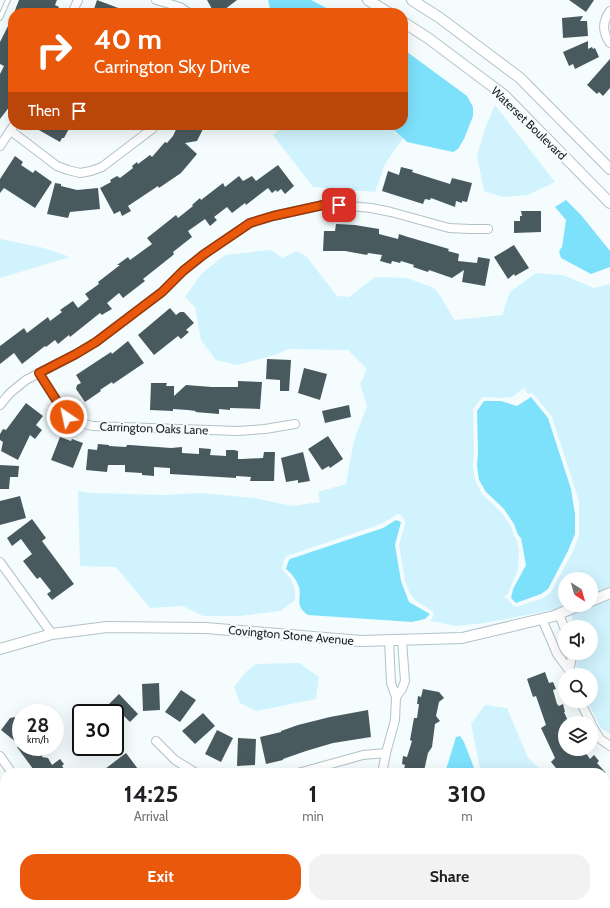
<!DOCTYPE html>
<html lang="en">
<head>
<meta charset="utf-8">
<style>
  :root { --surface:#fff; --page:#f2f2f2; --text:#202124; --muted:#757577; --accent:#ea580c }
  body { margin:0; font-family:Cabin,sans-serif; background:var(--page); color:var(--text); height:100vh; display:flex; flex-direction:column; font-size:15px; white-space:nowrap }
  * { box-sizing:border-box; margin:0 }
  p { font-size:13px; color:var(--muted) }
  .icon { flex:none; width:22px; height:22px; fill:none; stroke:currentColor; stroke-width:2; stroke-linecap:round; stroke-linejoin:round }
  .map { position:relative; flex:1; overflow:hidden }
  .drawer { position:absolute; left:0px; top:768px; width:610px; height:140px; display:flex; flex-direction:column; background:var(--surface); border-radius:16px 16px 0 0; box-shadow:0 4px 16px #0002 }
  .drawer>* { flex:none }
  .banner { position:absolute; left:8px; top:8px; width:400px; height:122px; border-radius:16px; box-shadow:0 4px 16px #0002; background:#ea580c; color:#fff; overflow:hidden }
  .needle { width:26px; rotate:143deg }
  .controls { position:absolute; left:558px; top:572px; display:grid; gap:8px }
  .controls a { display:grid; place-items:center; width:40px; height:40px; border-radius:50%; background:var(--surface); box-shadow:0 4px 16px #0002; font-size:20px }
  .speed { position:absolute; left:12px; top:704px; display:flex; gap:8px; font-size:20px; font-weight:700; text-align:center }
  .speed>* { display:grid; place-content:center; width:52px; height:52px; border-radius:50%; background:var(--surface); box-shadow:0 4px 16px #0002; line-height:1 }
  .speed small { font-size:10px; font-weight:400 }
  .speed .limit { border:2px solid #111; border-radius:6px; background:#fff; color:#111 }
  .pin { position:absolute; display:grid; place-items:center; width:34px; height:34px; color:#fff; margin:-17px; border-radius:8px; box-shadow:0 2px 6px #0006 }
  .me { position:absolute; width:44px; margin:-22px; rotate:326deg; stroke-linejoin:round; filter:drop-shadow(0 0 3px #0008) }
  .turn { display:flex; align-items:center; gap:14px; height:84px; padding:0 20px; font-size:18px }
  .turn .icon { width:52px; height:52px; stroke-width:2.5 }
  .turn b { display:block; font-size:28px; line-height:34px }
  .then { display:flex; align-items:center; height:38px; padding:0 20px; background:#0003; gap:8px; font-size:15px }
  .eta { display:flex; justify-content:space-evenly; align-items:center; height:68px; text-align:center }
  .eta b { font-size:24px; font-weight:700; line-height:28px }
  .action { display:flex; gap:8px; margin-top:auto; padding:8px 20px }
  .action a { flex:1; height:46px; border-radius:16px; background:var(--accent); color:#fff; font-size:16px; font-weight:700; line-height:46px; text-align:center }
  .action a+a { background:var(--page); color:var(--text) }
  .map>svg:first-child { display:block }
  .green { fill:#d1f3fd; fill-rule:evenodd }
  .water { fill:#7ee1fc }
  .building { fill:#495a5f }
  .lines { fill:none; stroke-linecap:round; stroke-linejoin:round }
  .service-casing { stroke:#b0c3c9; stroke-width:6 }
  .minor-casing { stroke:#b0c3c9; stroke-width:10 }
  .tertiary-casing { stroke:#b0c3c9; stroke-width:12 }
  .service { stroke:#fff; stroke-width:4 }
  .minor { stroke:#fff; stroke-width:8 }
  .tertiary { stroke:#fff; stroke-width:10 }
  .route-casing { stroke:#983908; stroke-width:10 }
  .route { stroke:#ea580c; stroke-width:7 }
  .labels { text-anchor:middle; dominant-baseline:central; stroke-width:4; stroke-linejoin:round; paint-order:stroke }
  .street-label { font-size:12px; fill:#192022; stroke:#f4fcfe }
</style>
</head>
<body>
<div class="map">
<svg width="610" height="908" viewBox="0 0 610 908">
  <rect width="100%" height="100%" fill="#f4fcfe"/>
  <g class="green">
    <path d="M495,105L555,182L528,195L503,197L484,191L477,156L486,126Z"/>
    <path d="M284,125H390L395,133L403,138L385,164L375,192L313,187L273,135Z"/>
    <path d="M0,239L44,248L70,257L0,278Z"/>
    <path d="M271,250L283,258L296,251L306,256L337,296L349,297L375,277L407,278L434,288L441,297L454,320L502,315L510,292L536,273L563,275L594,288L610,284V587L591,595V579H565V605H567L557,609L485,623L456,626L430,621L434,614L432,611L415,600L410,594L405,581L399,545L405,524L404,519L401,515L398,514L381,524L287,556L284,560L282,569L291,579L295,589V600L280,611L240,616H203L183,606L150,608L116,567L80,566L78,491L92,493L162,495L201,493L254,498L292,506L320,502L318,492L346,484L354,440L367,406L360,384L367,369L348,350L288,349L275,355L237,365L216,360L201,340L195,307L185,297L202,273L225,255ZM524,388L528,394L531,393L534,395L552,417L575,489L579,502V536L572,553L551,592L543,598L516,607L513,606L507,598H504L508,593L518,570L519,550L517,540L514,536L511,526L501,512L482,494L475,480L473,466L474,451L473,409L483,397L502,398L512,397Z"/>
    <path d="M610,598V734L601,728L587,701H591V675H577L576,653H591V627H573L572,614Z"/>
    <path d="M299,663L319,677L316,699L256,711L240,703L234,687L246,672L256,664Z"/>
    <path d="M485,705L507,708L528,758L544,773H481L471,724Z"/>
    <path d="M487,903H595L594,908H488Z"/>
  </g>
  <g class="water">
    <path d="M268,0H311L336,13H271Z"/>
    <path d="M403,49L467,96L473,107V116L464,139L458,149L453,152L407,142C401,135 395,133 390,125H403Z"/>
    <path d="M566,200L581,215L610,251V267L591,274L561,258L559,251L562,247L566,220L555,207Z"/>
    <path d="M531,397L548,418L571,489L575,514V534L568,551L548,589L541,594L516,603L511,598L513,589L526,565L521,538L518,535L514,524L504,509L486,492L479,480L477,466L478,452L477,411L484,401H501L517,406Z"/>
    <path d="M396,520L401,522L395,545L401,581L409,602L430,614L425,619L412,622L308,615C294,605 302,599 299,587C296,579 292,574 286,569L288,562L290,559L383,528Z"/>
    <path d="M460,736L464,742L476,773H445L456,737Z"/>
    <path d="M0,863L5,870V903H29L33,908H0Z"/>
  </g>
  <g class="building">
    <path d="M19,0H57L55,5L59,7L56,13H14Z"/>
    <path d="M97,0L129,12V13H94L96,10L94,9Z"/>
    <path d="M207,0H237L220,13H206L212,9Z"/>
    <path d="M569,0H594L586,12Z"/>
    <path d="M13,16V102L0,119V74L4,66L0,64V42Z"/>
    <path d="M583,16L580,21H587L588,36L563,38L562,18Z"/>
    <path d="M588,41V49L592,47L593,49L595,48L599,57L575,69L573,64L569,66L563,52Z"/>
    <path d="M610,59V88L603,96L599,92L597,94L587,85Z"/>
    <path d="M30,125H71L64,138H62L60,142Z"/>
    <path d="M178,125H205L197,141L185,143L197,154L181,173L159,188L158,186L128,206L131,211L122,216L120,211L114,214L100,188L111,182L110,180L117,176L120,178L133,168L132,166L137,162L138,164L150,155L152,157L165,142L167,143L173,136Z"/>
    <path d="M15,156L23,162L21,165L33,173L35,170L52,182L35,208L4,188L0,193V179Z"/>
    <path d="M278,165L294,186L285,194L281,189L277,192L276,190L272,193L268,188L246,205L245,203L232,213L227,207L214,217L217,220L210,226L205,219L188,231L192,237L173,252L174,254L172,256L143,279L145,281L123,298L119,293L107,303L112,309L105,313L102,315L100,313L70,337L69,335L58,344L55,340L46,347L45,346L22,364L14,353L0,364V346L24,328L27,333L48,317L50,321L62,312L60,310L73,301L78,308L89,299L85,294L99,284L98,282L120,265H117L128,257L130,260L152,244L147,238L176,215L178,218L193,206L192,205L200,198L201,200L223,183L225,187L239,176L243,181L252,176L256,181Z"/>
    <path d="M401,167L413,170L412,172L450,184L452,178L472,183L467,202L462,201V203L456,201L455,207L431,198L430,200L425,199L423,204L382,191L388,171L399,175Z"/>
    <path d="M55,183L61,184V186L77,190L98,188L100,209L70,212L68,218L47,214Z"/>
    <path d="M521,211H541V232L514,233V221H520V216H522Z"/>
    <path d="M336,224L355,225L379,229V234L398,239L399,234L408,237L449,249L448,251L459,254L458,261L477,263L478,257L490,259L485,286L462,282L464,270L452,278L429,270L428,272L413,267L414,265L401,261L400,263L392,261L391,264L380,261L382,255L368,253L367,255L345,251H323L324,231H335Z"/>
    <path d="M514,245L529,268L515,276L514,274L508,279L494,257Z"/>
    <path d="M170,308L176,315L180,312H184L194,323L186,330L189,332L181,339L178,336L154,355L138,335Z"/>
    <path d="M128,341L144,363L113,384L112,382L100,390L101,391L85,402L76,389L77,385L81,383L76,375L111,352L112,354Z"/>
    <path d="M267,359L291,360L289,391H280V380L266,379Z"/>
    <path d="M304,368L327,374L320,400L298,393Z"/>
    <path d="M238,381L262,382L260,409L230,408V410L219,409V414L195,412L196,411L188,410L173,409V411L150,410L151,383H167L166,386H174V396L186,385L212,387H238Z"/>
    <path d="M26,403L43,416L36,425L42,430L35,439L30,435L18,460L1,451L3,442L0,440V434L3,429L6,430Z"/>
    <path d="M349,405L351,417L325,423L322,411Z"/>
    <path d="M328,436L343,459L330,468L329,466L322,470L308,449Z"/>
    <path d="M60,437L71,441L72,439L83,443L73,468L51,460Z"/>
    <path d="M98,444L109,445V446L126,447L127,445H130L171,448L182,447V453L199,454V448L211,449L210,455L226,456V450H234L238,451V459H242L263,458L264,452H275L274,481H250L251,477L236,476V478L170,474V468L154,467V476L142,475V473L125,472V465H108L107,472L86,470L88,449L97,450Z"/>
    <path d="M303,452L310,481L298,483V480L286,482L281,458Z"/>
    <path d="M0,465L19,466L18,477H10L9,489H0Z"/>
    <path d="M20,496L26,518L0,525V501Z"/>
    <path d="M32,519L46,538L42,541L74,584L52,600L47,594L51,591L40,577L37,579L23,561L32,554L21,539L12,546L7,538Z"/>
    <path d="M545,672L549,683L553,682L556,689L553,690L557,704L559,706L563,704L565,712H564L569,723H565V749H583L590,759L594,755L599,761L597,763L606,773H560L551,762L555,758L541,728L546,725L536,696L533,697L527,679Z"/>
    <path d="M159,683L160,710L143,711L142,684Z"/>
    <path d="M423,689L439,692L444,698L439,702L436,716L440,721L435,724L432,747L428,753L424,771L419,770L418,773H403L405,765L402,764L403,756L407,757L412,741L410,740L414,718H417L419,704H417L418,696L421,697Z"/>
    <path d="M181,690L196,700L180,722L165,712Z"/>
    <path d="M119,694L138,714L130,722L123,715V724L115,716V713H112L106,707Z"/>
    <path d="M368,710L371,737L333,743L306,751L283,759V760L266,764L260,737L281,732V731L298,725L330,717Z"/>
    <path d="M203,713L215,726L195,744L182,731Z"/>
    <path d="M15,717V720L21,724V746L1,730L10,718Z"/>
    <path d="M123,730L124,748H115V731Z"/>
    <path d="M217,730L233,738L221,762L205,754Z"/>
    <path d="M238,738L256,739L255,765L237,766Z"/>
    <path d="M17,747H39L43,752L42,757L48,758L52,765L60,759L64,764L62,766L67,773H36Z"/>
    <path d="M126,753L141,773H108L105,769Z"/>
  </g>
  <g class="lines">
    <g class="service-casing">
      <path id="service" d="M0,18L8,0"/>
    </g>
    <g class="minor-casing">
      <g id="minor">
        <path d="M156,0L180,7L189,13"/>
        <path d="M610,11C602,22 602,32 610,43"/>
        <path d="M72,13L78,0"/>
        <path d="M11,131L57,166L68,170L80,173L91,171L102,167L152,129L155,125"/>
        <path d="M0,146L14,125"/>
        <path d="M39,373L67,417L80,423L93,426L238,431L265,429L295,424"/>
        <path d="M0,405L10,393L26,380L76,354L96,342L162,292L183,271L203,255L250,223L273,216L323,205H339L371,208L391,212L449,228L470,229H488"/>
        <path d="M0,562L52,634"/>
        <path d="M559,614L565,630"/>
        <path d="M542,619L557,654L569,670L571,662L572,653"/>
        <path d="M389,640L391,683L396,697L402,689L405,681L402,640"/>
        <path d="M580,701L591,723"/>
        <path d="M591,724L600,739L610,746"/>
        <path d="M156,741L175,760L196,773"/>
        <path d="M0,756L12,773"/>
        <path d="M298,773L363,755L386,753"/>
        <path d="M382,773L386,753L395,720L396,697"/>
        <path d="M107,903L111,908"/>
        <path d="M399,903L401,908"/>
      </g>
    </g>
    <g class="tertiary-casing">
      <g id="tertiary">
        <path d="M368,0L389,13"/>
        <path d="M412,0L440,18L520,78L610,169"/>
        <path d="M403,22L428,38L504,95L610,203"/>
        <path d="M591,601L610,593"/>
        <path d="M0,649L52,634L107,627L206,628L361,641L462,638L554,616L580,605"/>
      </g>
    </g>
    <use href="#service" class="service"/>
    <use href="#minor" class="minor"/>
    <use href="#tertiary" class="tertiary"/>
  </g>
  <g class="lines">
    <g class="route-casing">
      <path id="route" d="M67,417L39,373L76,354L96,342L162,292L183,271L203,255L250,223L273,216L323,205H339"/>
    </g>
    <use href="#route" class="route"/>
  </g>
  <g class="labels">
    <g class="street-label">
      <text transform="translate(529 123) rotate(44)">Waterset Boulevard</text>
      <text transform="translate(154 428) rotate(2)">Carrington Oaks Lane</text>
      <text transform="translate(291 635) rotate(5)">Covington Stone Avenue</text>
    </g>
  </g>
</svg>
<div class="controls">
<a><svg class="needle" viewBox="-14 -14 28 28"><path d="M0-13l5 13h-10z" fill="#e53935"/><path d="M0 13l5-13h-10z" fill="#757577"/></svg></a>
<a><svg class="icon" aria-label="sound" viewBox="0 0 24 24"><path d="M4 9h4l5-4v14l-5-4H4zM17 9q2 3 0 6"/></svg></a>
<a><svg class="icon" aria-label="search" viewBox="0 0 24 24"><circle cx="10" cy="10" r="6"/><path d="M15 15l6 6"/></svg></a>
<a><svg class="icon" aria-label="layers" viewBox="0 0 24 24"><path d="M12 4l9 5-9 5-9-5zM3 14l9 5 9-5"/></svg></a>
</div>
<div class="speed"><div>28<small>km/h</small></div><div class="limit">30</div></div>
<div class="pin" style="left:339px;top:205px;background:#d93025"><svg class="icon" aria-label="arrive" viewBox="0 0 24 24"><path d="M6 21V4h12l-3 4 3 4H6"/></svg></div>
<svg class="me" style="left:67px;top:417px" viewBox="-20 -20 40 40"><circle r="17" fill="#ea580c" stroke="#fff" stroke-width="3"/><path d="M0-11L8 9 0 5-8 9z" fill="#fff"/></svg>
<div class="banner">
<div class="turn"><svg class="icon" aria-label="right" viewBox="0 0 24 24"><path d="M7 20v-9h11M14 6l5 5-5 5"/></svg><div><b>40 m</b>Carrington Sky Drive</div></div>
<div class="then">Then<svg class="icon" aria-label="arrive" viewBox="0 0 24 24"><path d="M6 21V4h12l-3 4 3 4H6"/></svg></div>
</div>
<section class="drawer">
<div class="eta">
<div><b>14:25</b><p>Arrival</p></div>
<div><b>1</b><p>min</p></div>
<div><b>310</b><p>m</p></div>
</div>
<div class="action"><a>Exit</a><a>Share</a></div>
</section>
</div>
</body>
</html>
